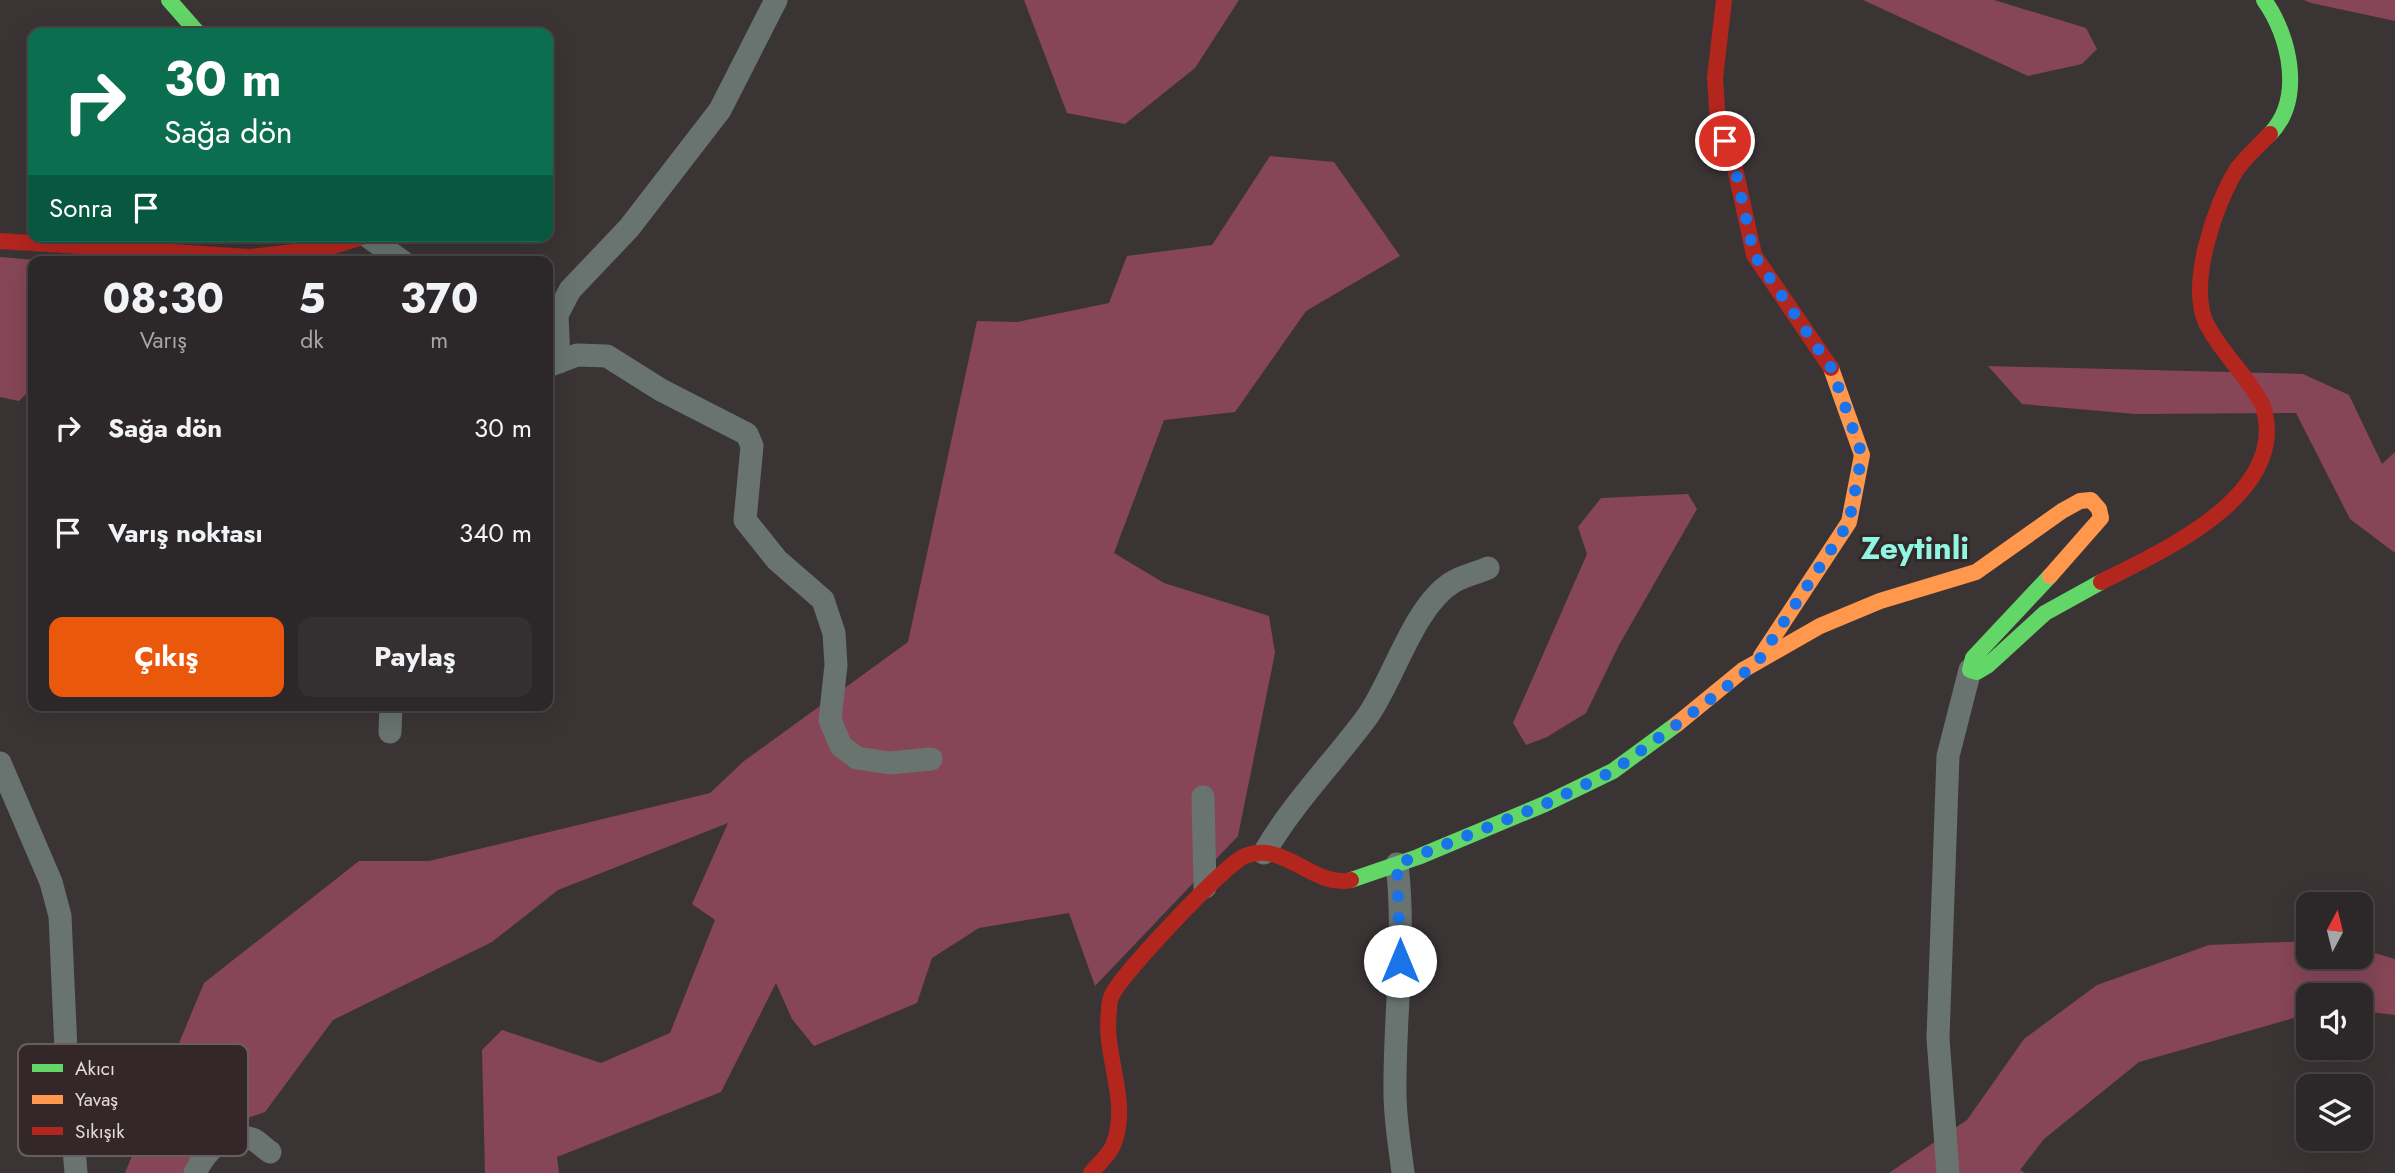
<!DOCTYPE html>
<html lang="tr">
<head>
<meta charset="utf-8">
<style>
  :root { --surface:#2c2728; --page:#342f30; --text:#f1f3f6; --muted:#a6a5a8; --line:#484445; --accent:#ea580c }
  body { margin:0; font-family:Jost,sans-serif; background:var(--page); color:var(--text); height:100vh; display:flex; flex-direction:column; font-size:26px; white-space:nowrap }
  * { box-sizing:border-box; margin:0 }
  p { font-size:23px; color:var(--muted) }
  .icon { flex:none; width:38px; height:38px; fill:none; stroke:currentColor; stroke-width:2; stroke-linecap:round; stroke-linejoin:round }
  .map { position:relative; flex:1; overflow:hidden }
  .sheet { position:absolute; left:28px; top:256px; width:525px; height:455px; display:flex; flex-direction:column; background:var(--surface); border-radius:14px; box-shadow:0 7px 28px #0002,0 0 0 2px var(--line) }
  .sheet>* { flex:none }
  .top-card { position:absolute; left:28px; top:28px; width:525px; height:214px; border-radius:14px; box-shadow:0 7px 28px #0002,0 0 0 2px var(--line); background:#0b6e4f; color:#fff; overflow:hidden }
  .needle { width:46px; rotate:7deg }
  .buttons { position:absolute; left:2296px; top:892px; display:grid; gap:14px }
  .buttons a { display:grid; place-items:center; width:77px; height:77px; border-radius:14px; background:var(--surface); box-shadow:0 7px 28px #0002,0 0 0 2px var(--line); font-size:35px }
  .pin { position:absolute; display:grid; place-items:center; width:60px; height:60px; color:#fff; margin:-30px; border:4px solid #fff; border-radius:50%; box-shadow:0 2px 7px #0007 }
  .me { position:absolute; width:77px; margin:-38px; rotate:0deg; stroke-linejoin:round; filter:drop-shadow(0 0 5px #0008) }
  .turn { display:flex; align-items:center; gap:24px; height:147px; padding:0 21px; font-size:32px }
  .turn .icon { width:91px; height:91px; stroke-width:2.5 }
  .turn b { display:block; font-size:49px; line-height:60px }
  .then { display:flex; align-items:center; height:66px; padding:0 21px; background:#0003; gap:14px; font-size:26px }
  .eta { display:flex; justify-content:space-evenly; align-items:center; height:119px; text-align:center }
  .eta b { font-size:42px; font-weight:700; line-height:49px }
  .primary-button { display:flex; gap:14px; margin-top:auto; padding:14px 21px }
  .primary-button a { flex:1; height:80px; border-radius:14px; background:var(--accent); color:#fff; font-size:28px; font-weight:700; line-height:80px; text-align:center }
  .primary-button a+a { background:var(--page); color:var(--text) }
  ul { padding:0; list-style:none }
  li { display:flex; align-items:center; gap:21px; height:105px; padding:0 21px }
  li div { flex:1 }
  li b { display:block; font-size:26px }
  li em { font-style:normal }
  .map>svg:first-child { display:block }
  .forest { fill:#864657 }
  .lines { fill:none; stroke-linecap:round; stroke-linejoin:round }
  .street { stroke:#697370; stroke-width:23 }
  .fast { stroke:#63d668; stroke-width:16 }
  .slow { stroke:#ff974d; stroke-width:16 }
  .jam { stroke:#b3261e; stroke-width:16 }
  .route { stroke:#1a73e8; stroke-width:12; stroke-dasharray:0 21.6 }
  .labels { text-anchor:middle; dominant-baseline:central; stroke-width:6; stroke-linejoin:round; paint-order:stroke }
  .district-label { font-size:32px; font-weight:bold; fill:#91f6e1; stroke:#332729 }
  .key { fill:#332729; stroke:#685d5f; stroke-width:2 }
  .key-label { font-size:19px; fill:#e4dbdd }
</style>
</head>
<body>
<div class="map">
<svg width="2395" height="1173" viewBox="0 0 2395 1173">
  <rect width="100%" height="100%" fill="#3b3435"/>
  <g class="forest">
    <path d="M1024,0H1239L1195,68L1125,124L1067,113Z"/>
    <path d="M1863,0H1994L2086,28L2097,49L2082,64L2028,76Z"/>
    <path d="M2304,0H2395V21L2311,3Z"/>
    <path d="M1270,156L1334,162L1400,256L1306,311L1235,412L1164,420L1114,553L1164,583L1269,616L1275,653L1238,836L1095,986L1069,913L979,928L932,958L917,1003L814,1046L792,1019L776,983L721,1092L557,1157L559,1173H485L482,1050L502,1030L601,1063L670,1033L715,920L692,904L728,823L558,890L492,942L333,1020L265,1112L209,1131L189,1173H125L204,983L359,861H429L710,793L744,761L908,642L977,321L1017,322L1109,303L1127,256L1212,245Z"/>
    <path d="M0,257L49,261H33V387L19,401L0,397Z"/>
    <path d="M1988,366L2303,374L2349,395L2382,464L2395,452V553L2350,519L2296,413L2135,414L2022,404Z"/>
    <path d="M1688,494L1697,509L1619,645L1586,713L1547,737L1526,745L1513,723L1587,554L1578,527L1601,498Z"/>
    <path d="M2308,941V957H2361V949L2395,959V1015L2361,1011V996H2308V1014L2139,1062L2044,1139L2020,1170L2025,1173H1889L1967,1120L2024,1039L2097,985L2209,945Z"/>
  </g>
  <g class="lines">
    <g class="street">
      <path d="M367,236L402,261"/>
      <path d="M559,362L557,315L570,290L629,228L720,110L776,0"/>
      <path d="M548,366L577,355L607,356L661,390L747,434L752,446L745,520L777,560L823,600L834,633L836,665L830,720L841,746L857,758L890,763L931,759"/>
      <path d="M390,732L391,705"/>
      <path d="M0,763L51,882L60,916L66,1050L76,1173"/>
      <path d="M1203,797L1205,887"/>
      <path d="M1264,853C1293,803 1333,763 1367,717C1393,681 1414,605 1453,582C1463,576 1477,573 1488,568"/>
      <path d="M1397,864C1406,940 1394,1016 1395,1093C1395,1120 1400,1147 1403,1173"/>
      <path d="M195,1173C205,1152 224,1130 252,1139C258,1141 265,1149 270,1152"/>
      <path d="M1948,1173L1938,1038L1948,756L1970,670"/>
    </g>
    <g class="fast">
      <path d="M169,0L198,33"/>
      <path d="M2264,0C2290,36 2304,99 2270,134"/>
      <path d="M2050,576L1973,658L1970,670L1977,672L1987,666L2045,613L2101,582"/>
      <path d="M1351,880L1418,857L1545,804L1613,771L1677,724"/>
    </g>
    <g class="slow">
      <path d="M1761,656L1849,522L1862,455L1831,368"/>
      <path d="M1677,724L1743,670L1820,626L1880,601L1976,572L2062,511L2080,501L2091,500L2099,509L2101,518L2050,576"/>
    </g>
    <g class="jam">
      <path d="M1724,0L1715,78L1718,123L1733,159L1754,255L1831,368"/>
      <path d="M0,241L250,257L328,248L365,236"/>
      <path d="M2101,582C2162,551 2291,495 2263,406C2248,376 2221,353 2206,323C2188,283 2215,204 2237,169C2247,156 2258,146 2270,134"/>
      <path d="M1091,1173C1098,1164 1110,1155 1114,1143C1130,1100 1103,1055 1109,1011C1109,1006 1110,999 1112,995C1120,976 1226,863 1245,856C1284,840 1315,889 1351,880"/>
    </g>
  </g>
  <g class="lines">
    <path class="route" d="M1400,961L1397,864L1545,804L1613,771L1687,717L1757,663L1849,522L1862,455L1832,369L1754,255L1733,159L1725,141"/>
  </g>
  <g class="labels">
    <g class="district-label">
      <text x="1915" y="548">Zeytinli</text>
    </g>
  </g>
  <rect x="18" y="1044" width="230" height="112" rx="10" class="key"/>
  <rect x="32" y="1064" width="31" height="8" fill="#63d668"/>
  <rect x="32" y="1095" width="31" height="9" fill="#ff974d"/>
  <rect x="32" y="1127" width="31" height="8" fill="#b3261e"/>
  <g class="key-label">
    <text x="75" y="1075">Akıcı</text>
    <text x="75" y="1106">Yavaş</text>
    <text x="75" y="1138">Sıkışık</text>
  </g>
</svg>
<div class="buttons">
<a><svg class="needle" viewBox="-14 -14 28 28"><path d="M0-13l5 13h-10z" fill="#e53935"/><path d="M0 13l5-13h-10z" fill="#a6a5a8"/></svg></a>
<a><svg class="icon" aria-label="sound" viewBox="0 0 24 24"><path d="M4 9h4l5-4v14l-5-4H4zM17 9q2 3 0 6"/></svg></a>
<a><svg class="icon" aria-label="layers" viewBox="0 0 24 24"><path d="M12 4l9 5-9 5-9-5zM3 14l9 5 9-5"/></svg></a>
</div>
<div class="pin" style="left:1725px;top:141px;background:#d93025"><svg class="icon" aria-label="arrive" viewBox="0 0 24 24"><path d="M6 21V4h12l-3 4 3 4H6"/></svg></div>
<svg class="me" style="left:1400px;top:961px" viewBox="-20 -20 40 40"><circle r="19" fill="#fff"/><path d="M0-13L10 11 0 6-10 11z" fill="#1a73e8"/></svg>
<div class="top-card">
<div class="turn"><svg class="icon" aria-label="right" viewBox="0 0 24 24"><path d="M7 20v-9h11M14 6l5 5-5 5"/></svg><div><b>30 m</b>Sağa dön</div></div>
<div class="then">Sonra<svg class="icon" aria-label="arrive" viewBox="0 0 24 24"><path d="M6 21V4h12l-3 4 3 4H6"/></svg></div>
</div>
<section class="sheet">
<div class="eta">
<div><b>08:30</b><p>Varış</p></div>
<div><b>5</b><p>dk</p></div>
<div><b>370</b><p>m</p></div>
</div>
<ul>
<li><svg class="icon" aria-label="right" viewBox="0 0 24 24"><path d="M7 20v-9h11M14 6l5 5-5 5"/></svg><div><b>Sağa dön</b></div><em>30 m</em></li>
<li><svg class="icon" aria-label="arrive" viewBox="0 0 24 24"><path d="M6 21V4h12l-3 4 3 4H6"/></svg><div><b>Varış noktası</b></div><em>340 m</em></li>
</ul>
<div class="primary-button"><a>Çıkış</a><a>Paylaş</a></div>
</section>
</div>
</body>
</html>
